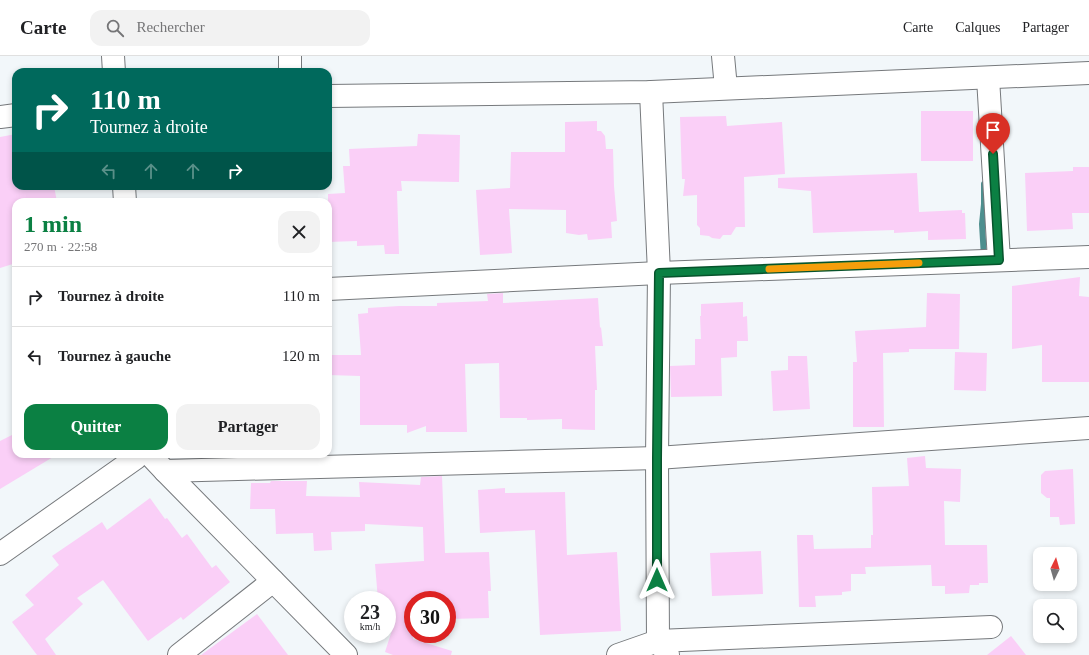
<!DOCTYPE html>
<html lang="fr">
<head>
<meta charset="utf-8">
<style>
  :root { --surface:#fff; --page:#f2f2f2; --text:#202124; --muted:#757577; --line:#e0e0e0; --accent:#0b8043 }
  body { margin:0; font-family:"Times New Roman",serif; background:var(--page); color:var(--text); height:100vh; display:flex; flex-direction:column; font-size:15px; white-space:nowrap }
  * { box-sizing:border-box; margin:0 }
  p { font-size:13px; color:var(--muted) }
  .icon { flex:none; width:22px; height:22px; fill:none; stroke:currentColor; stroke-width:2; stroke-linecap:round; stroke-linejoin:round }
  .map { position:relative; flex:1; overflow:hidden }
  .drawer { position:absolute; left:12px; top:142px; width:320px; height:260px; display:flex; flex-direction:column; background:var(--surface); border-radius:12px; box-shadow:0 2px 6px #0003 }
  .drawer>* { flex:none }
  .guide { position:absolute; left:12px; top:12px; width:320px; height:122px; border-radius:12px; box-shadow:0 2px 6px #0003; background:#00695c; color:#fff; overflow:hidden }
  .needle { width:26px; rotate:5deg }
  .buttons { position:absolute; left:1033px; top:491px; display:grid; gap:8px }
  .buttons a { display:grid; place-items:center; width:44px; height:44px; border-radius:8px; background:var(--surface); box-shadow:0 2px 6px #0003; font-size:20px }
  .speed { position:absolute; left:344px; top:535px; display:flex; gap:8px; font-size:20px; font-weight:700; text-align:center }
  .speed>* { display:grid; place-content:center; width:52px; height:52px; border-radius:50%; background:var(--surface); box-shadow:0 2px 6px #0003; line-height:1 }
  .speed small { font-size:10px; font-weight:400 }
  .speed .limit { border:6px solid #d22; background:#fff; color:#111 }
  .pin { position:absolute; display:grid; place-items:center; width:34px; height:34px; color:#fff; margin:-41px -17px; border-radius:50% 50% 50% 0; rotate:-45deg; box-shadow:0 0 4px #0007 }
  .pin .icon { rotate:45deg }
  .me { position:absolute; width:44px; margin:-22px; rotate:0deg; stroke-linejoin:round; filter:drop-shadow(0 0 3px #0008) }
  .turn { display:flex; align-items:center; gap:14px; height:84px; padding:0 12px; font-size:18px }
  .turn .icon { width:52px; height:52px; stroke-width:2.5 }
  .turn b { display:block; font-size:28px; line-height:34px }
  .lanes { display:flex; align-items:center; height:38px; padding:0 12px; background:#0003; justify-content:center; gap:20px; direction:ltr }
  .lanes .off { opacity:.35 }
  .round { display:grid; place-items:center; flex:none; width:42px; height:42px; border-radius:12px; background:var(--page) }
  .overview { display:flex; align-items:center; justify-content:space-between; height:68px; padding:0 12px }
  h1 { font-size:24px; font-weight:800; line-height:30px; color:var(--accent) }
  .primary-button { display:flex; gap:8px; margin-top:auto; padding:8px 12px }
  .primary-button a { flex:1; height:46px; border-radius:12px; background:var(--accent); color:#fff; font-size:16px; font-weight:800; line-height:46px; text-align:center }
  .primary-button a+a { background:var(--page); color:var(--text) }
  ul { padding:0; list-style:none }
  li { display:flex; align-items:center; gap:12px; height:60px; padding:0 12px; border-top:1px solid var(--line) }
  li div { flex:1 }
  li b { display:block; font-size:15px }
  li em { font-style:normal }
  header { display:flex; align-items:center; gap:24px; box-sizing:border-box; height:56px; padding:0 20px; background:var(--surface); border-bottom:1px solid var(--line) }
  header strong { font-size:19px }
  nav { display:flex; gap:22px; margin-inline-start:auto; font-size:14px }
  .search { width:280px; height:36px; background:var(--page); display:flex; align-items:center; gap:10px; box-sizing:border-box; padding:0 14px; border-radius:12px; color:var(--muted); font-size:15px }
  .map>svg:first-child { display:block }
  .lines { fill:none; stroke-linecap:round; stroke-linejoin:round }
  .stream { stroke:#4e8f8e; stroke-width:6 }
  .building { fill:#facff7 }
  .street-casing { stroke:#76797c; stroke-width:24 }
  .street { stroke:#fff; stroke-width:22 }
  .route-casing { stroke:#07532c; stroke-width:10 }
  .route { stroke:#0b8043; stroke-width:7 }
  .slow { stroke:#f59e0b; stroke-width:7 }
</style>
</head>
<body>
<header>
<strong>Carte</strong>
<div class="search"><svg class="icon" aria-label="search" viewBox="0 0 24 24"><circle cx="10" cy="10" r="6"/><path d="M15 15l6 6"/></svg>Rechercher</div>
<nav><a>Carte</a><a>Calques</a><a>Partager</a></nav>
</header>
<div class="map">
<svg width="1089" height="599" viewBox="0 0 1089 599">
  <rect width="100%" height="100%" fill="#f2f7fa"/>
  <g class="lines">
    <path class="stream" d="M984,128V148L982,168L984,201"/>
  </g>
  <g class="building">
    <rect x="921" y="55" width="52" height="50"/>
    <path d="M726,60L727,70L782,66L785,118L744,121L745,171H736L731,179H723L720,183L712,182L709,180L700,179V172L697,169V139L683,140L685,123H682L680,61Z"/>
    <path d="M597,65V75H601L605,80L606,93H613L614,130L617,165L611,166L612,182L588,184L587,178L579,179L566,177V154L509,153L512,197L480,199L476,134L510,132L511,96H565V66Z"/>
    <path d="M16,78V130H54L57,146H16V207L0,212V81Z"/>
    <path d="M418,78L460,79L459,126L401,125L402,135H397L399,198H385L384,189L357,190V185L328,186V138L345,137L343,110H350L349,93L417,90Z"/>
    <path d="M1073,111H1089V157H1072L1073,173L1027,175L1025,117L1073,115Z"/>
    <path d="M917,117L919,156L962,154V157H965L966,183L928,184V175L894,177V174L813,177L811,135L778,132V122Z"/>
    <path d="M1080,221L1079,240L1089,241V326H1042V289L1012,293V230Z"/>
    <path d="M503,237V247L598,242L600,272L601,271L603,290H595L597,334H595V374L562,373V363L527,364V362H500L499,307L465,308L467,376H426V370L407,377V369H360V320L328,319V299H361L358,258L368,257V252L399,250H437V247L488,245L487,238Z"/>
    <path d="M927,237L960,238L959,293H909V296L883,297L884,371H853V306H857L855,275L926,271Z"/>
    <path d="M743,246V261L747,260L748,285H737V301L721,302L722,340L671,341L670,310L695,309V283H701L700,260H701V248Z"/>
    <path d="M955,296L987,297L986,335L954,334Z"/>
    <path d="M788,300H807L810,353L773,355L771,315L788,314Z"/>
    <path d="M16,377V398H58L0,433V385Z"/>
    <path d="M925,400L926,412L961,413L960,446L944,445L945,489H987L988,527H979V529H970L969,537L945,538V530H932L931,509L865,511L866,518H851V535L842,536V539L815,540L816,551H799L797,479H813L814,493L871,492V479H873L872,431L909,430L907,402Z"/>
    <path d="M1073,413L1075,468L1060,469L1059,461H1050V442H1047L1041,437V419L1045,415Z"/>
    <path d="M442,420L445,497L489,496L491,535H488L489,562L449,563L448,544H413V583L452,595L451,599H393L385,596L394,568L387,569V544H378L375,508L424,505L423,471L365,468V475L331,476L332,494L314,495L313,477L276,478L275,453H250L251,427H270L271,425H307L306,440L360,441L359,426L420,429L421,421Z"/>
    <path d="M505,432V437L565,436L567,499L617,496L621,575L540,579L535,474L480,477L478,434Z"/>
    <path d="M150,442L165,463L167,462L182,482L187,478L212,512L216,509L230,526L183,564L181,561L148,585L103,524L77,542L83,548L45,583L56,599H37L12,566L34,549L25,539L59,509L52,500L102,466L107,474Z"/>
    <path d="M761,495L763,538L712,540L710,497Z"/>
    <path d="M257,558L288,599H201Z"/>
    <path d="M1011,580L1026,599H987Z"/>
  </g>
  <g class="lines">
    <g class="street-casing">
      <g id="street">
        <path d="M113,0L114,16"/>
        <path d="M723,0L726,32"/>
        <path d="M290,16V0"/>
        <path d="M988,22L999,204"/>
        <path d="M651,36L659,217L657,402L658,585L668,599"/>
        <path d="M328,40L651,36L1089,17"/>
        <path d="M0,61L16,59"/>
        <path d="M124,130L125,146"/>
        <path d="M328,233L659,217L1089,201"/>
        <path d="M149,398L165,415L346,599"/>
        <path d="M165,415L657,402L1089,372"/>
        <path d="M0,498L136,402L139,398"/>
        <path d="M179,599L273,525"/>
        <path d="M618,599L658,585L991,571"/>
      </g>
    </g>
    <use href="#street" class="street"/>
  </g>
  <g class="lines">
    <g class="route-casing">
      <path id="route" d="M657,524V402L659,217L999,204L993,98"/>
    </g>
    <use href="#route" class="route"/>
    <path class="slow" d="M769,213L919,207"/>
  </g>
</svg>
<div class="buttons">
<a><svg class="needle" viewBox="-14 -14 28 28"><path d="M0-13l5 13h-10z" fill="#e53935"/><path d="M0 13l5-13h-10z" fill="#757577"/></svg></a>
<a><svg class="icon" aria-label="search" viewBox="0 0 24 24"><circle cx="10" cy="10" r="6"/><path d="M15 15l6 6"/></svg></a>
</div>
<div class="speed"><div>23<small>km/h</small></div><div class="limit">30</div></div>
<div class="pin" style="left:993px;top:98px;background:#d93025"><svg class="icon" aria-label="arrive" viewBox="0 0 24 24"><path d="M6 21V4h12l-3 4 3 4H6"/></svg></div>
<svg class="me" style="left:657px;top:524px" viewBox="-20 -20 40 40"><path d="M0-17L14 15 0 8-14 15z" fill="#0b8043" stroke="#fff" stroke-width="4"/></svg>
<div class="guide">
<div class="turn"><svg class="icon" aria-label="right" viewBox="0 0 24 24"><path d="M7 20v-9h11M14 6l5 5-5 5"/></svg><div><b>110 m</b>Tournez à droite</div></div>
<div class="lanes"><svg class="icon off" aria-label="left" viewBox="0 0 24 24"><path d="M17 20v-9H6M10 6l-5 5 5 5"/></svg><svg class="icon off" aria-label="ahead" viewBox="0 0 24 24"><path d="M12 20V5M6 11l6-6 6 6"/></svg><svg class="icon off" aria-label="ahead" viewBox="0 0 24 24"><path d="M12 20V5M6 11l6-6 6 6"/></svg><svg class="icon" aria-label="right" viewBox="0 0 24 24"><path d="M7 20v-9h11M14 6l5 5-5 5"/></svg></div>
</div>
<section class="drawer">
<div class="overview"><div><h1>1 min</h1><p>270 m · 22:58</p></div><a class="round"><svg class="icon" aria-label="close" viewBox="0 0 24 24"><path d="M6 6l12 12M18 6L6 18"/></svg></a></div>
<ul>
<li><svg class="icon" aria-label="right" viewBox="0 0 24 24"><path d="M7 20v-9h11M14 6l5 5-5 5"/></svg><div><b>Tournez à droite</b></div><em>110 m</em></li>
<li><svg class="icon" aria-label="left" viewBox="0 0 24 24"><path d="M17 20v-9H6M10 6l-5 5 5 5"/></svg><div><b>Tournez à gauche</b></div><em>120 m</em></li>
</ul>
<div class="primary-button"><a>Quitter</a><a>Partager</a></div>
</section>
</div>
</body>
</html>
